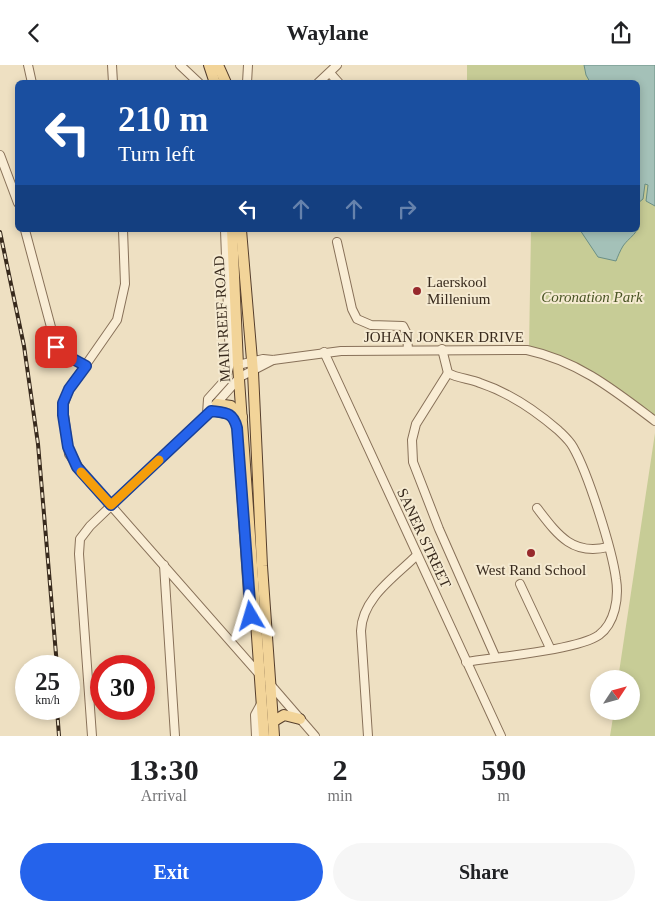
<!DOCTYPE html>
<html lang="en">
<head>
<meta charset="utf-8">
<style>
  :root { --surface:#fff; --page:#f6f6f6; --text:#202124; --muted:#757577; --accent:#2563eb }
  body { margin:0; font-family:"Times New Roman",serif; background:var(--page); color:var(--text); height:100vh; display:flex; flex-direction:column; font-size:19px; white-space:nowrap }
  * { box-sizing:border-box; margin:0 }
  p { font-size:16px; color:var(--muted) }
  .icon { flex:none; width:28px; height:28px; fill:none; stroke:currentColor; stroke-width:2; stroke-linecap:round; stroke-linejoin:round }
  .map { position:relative; height:671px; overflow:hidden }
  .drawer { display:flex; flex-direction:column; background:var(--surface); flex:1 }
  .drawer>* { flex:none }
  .guide { position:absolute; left:15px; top:15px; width:625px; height:152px; border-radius:8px; box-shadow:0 2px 8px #0003; background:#1a4fa0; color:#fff; overflow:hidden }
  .needle { width:32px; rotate:54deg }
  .controls { position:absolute; left:590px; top:605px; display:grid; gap:10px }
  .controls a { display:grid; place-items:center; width:50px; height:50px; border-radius:50%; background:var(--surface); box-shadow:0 2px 8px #0003; font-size:25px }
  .speed { position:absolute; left:15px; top:590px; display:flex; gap:10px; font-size:25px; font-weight:700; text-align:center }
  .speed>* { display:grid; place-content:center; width:65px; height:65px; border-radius:50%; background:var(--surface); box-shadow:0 2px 8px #0003; line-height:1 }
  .speed small { font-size:12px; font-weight:400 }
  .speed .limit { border:8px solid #d22; background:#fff; color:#111 }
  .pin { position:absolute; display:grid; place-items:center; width:42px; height:42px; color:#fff; margin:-21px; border-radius:10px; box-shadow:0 2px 8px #0006 }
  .me { position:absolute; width:55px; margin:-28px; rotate:353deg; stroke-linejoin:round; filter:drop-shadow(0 0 4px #0008) }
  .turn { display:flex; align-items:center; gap:18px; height:105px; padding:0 20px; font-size:22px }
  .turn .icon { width:65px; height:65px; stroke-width:2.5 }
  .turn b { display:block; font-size:35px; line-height:42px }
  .lanes { display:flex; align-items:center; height:48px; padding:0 20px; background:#0003; justify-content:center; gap:25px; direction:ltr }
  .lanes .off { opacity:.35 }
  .eta { display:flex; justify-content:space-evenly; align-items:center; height:85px; text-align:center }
  .eta b { font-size:30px; font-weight:800; line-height:35px }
  .button { display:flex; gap:10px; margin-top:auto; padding:10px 20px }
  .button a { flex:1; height:58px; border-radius:30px; background:var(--accent); color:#fff; font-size:20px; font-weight:800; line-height:58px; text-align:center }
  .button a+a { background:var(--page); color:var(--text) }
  header { display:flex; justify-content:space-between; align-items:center; height:65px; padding:0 20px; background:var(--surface); font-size:22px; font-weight:800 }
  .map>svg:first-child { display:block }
  .green { fill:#c7cc96 }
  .water { fill:#a4c1b8; stroke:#6b8f85 }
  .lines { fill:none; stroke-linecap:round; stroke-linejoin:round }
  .minor-casing { stroke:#887159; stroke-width:10 }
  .major-casing { stroke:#563f2d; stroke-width:12 }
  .minor { stroke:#f9edd5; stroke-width:8 }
  .major { stroke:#f2d499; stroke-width:10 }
  .rail-casing { stroke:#382a1d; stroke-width:4 }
  .rail { stroke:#f5ead1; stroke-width:2; stroke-dasharray:5.5; stroke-linecap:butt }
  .route-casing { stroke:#184099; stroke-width:12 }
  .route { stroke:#2563eb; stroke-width:9 }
  .slow { stroke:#f59e0b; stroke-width:9 }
  .poi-dot { fill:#97292c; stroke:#f5ead1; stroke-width:2 }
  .labels { text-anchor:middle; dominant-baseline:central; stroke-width:4; stroke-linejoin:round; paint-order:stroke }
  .poi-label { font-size:15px; fill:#382a1d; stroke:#f5ead1; text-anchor:start }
  .park-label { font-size:15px; font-style:italic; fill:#495424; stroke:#f5ead1 }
  .street-label { font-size:15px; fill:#382a1d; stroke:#f5ead1 }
</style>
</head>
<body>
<header><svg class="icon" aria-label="back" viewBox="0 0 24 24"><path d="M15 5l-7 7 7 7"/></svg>Waylane<svg class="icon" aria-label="share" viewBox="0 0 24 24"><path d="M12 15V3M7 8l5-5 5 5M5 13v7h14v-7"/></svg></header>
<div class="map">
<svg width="655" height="671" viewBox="0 0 655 671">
  <rect width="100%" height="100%" fill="#eee0c2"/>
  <g class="green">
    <path d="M467,0H655V351L615,321L560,291L529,284L531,165H638V18L467,17Z"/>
    <path d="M655,368V671H610L614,646H631V614H618Z"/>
  </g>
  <g class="water">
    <path d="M584,0H655V141L646,136L648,120L645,119L643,134L638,138V18L590,17L586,10Z"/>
    <path d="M638,151C642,167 631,170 623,181C620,186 618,191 616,196L598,192L580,165H638Z"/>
  </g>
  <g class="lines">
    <g class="minor-casing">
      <g id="minor">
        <path d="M28,0L32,18"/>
        <path d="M112,0L113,18"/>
        <path d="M180,0L199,18"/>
        <path d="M330,8L339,18"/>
        <path d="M247,18L248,0"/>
        <path d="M318,18L337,0"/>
        <path d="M0,90L18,138"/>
        <path d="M25,165L55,277L62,288L86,301"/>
        <path d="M123,165L125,219L117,255L69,324L63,342L69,389L85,411L260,610"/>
        <path d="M337,177L352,244L357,254L371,260L403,261L407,269L408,285"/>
        <path d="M442,284L448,308C457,313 470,314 480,318C507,327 536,346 558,365C563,370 569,375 573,382C588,408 612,484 616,514C619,533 615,558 599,570C578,585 496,592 466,597"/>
        <path d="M324,287L501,671"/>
        <path d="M238,300L263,294L273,295L341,286L527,285C578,296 614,325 655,356"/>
        <path d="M448,308L416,359L412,375L413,397L439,464L495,591"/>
        <path d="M211,346L232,350L237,363L249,545L256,556"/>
        <path d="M207,349L208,334L226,314L230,298L225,165"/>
        <path d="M537,443C557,469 572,491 608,482"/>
        <path d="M164,500L175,671"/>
        <path d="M520,519L550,583"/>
        <path d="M270,619L315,671"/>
        <path d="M92,671L79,489L80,474L90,461L207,349L240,312L273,295"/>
        <path d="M256,671L255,650L261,639"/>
        <path d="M368,671L361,566C362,533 395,512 417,490"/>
      </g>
    </g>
    <g class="major-casing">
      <g id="major">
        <path d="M209,0L215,18"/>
        <path d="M218,0L226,18"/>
        <path d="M232,165L238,300L264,671"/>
        <path d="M241,165L253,307L262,501L274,671"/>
        <path d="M217,339L231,341L242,352"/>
        <path d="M274,656L284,650L300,654"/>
      </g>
    </g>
    <use href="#minor" class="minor"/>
    <use href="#major" class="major"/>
    <g class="rail-casing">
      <g id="rail">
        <path d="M0,167L24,281L38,379L57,601"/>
        <path d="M57,644L59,671"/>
      </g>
    </g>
    <use href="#rail" class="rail"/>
  </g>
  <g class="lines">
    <g class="route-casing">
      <path id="route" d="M56,282L62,288L86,301L69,324L63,338V350L68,382L77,402L111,440L211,346C226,348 233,347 237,363L251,551"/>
    </g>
    <use href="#route" class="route"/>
    <path class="slow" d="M81,407L111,440L159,395"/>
  </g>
  <g class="poi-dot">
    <circle cx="417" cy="226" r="5"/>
    <circle cx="531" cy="488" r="5"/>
  </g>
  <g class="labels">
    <g class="poi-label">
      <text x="427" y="217">Laerskool<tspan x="427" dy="17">Millenium</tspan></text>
      <text x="531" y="505" text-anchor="middle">West Rand School</text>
    </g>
    <g class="park-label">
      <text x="592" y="232">Coronation Park</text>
    </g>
    <g class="street-label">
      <text transform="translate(222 254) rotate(-93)">MAIN REEF ROAD</text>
      <text x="444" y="272">JOHAN JONKER DRIVE</text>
      <text transform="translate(424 473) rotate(65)">SANER STREET</text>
    </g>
  </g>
</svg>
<div class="controls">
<a><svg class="needle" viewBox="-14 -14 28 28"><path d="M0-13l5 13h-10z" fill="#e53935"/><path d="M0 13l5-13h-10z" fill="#757577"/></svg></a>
</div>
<div class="speed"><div>25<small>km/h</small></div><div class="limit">30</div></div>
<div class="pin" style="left:56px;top:282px;background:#d93025"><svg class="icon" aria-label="arrive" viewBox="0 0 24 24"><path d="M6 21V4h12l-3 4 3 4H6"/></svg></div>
<svg class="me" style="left:251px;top:551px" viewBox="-20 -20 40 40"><path d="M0-17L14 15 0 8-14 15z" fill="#2563eb" stroke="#fff" stroke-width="4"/></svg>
<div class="guide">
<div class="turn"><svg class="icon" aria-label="left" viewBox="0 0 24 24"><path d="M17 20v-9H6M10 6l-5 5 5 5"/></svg><div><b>210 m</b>Turn left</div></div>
<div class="lanes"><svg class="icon" aria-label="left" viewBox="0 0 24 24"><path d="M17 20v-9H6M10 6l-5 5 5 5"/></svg><svg class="icon off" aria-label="ahead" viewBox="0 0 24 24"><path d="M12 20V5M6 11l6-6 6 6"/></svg><svg class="icon off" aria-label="ahead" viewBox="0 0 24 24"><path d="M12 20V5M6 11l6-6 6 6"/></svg><svg class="icon off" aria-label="right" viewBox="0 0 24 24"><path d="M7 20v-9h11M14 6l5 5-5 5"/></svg></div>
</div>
</div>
<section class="drawer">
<div class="eta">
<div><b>13:30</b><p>Arrival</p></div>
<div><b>2</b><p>min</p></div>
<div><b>590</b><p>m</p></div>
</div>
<div class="button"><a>Exit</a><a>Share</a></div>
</section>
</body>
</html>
